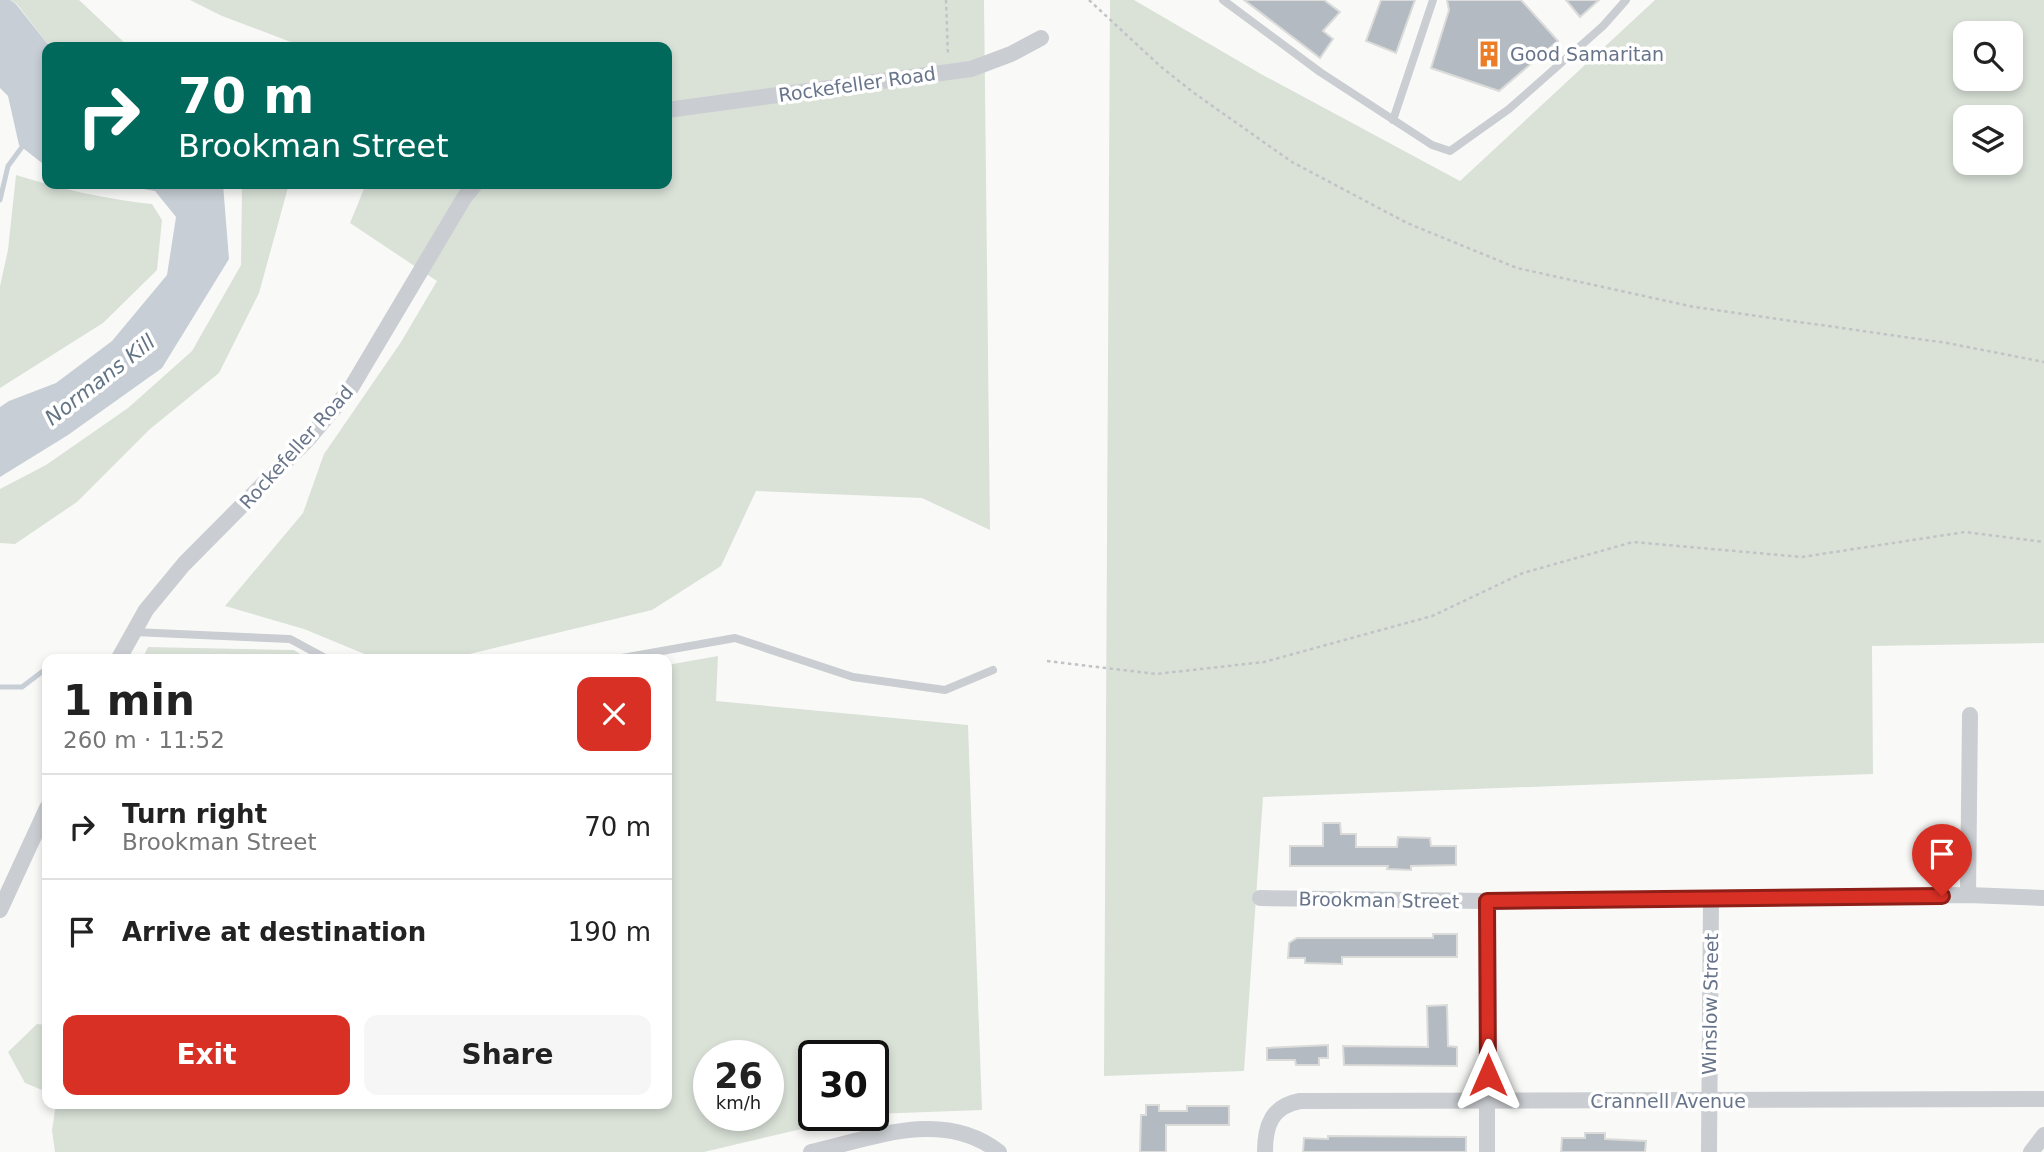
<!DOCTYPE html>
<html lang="en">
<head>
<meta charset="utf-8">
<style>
  :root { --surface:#fff; --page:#f6f6f6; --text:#222; --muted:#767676; --line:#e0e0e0; --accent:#d93025 }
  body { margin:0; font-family:"DejaVu Sans",sans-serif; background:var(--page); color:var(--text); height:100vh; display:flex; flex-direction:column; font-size:26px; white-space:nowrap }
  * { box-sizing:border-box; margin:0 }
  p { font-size:23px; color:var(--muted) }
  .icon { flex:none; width:38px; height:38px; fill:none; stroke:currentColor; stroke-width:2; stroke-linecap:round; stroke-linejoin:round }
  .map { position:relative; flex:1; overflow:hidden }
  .details { position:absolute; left:42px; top:654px; width:630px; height:455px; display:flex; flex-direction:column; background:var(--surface); border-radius:14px; box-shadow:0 4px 10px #0003 }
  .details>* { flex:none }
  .top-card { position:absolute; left:42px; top:42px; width:630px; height:147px; border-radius:14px; box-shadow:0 4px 10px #0003; background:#00695c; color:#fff; overflow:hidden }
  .buttons { position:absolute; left:1953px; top:21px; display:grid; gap:14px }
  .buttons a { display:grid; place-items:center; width:70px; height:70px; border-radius:14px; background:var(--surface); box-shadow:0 4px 10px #0003; font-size:35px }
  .speed { position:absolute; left:693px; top:1040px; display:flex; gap:14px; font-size:35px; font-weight:700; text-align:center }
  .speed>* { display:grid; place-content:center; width:91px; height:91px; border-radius:50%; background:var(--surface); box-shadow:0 4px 10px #0003; line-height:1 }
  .speed small { font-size:18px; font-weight:400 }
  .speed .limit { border:4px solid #111; border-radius:10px; background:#fff; color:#111 }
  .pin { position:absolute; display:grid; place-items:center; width:60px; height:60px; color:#fff; margin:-72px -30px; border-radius:50% 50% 50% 0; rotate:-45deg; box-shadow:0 0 7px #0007 }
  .pin .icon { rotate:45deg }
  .me { position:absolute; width:77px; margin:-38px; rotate:0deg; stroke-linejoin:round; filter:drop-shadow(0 0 5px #0008) }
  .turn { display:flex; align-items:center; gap:24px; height:147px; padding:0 21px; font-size:32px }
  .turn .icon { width:91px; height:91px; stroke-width:2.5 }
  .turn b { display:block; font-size:49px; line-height:60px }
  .round { display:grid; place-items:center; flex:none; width:74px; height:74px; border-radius:14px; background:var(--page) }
  .head { display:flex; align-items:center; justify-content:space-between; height:119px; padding:0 21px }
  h1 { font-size:42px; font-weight:600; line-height:52px }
  .action { display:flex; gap:14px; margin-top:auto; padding:14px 21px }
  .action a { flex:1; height:80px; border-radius:14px; background:var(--accent); color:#fff; font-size:28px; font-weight:600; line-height:80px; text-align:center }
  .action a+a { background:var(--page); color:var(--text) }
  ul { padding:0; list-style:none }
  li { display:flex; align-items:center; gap:21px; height:105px; padding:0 21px; border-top:2px solid var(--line) }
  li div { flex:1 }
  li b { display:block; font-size:26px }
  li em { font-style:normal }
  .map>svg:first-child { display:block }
  .green { fill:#dae2d8; fill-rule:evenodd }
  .water { fill:#c7ced5 }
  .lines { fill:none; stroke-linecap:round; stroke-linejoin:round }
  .stream { stroke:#c7ced5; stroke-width:5 }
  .building { fill:#b4bac2; stroke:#dbdcda; stroke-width:2 }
  .path { stroke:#c1c3c6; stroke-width:2.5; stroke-dasharray:3.5 3.5; stroke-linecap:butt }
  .service { stroke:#cacdd1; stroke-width:8 }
  .minor { stroke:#cacdd1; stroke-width:16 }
  .route-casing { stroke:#8d1f18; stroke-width:18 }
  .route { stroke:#d93025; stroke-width:12 }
  .labels { text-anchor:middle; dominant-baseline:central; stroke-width:7; stroke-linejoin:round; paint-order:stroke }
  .poi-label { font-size:19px; fill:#67748a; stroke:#fff; text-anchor:start }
  .street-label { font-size:19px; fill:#67748a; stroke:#fff }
  .water-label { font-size:21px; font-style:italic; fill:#637585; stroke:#fff }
</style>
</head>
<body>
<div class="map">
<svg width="2044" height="1152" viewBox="0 0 2044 1152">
  <rect width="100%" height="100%" fill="#f9faf8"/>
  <g class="green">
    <path d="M10,0H79L129,47H50L17,4Z"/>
    <path d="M190,0H984L990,530L922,498L756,491L721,566L652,610L449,659L379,660L304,629L225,606L303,513L324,454L401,342L437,281L350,223L366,184H667V47H304L222,16Z"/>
    <path d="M1110,0H1134L1261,74L1460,181L1655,0H2044V643L1872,646L1873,774L1263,797L1244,1071L1104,1076ZM1965,33H2011V79H1965ZM1965,117H2011V163H1965Z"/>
    <path d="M16,175C61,189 105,199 152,204L162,220L157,270L103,323L0,388V286L8,250Z"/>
    <path d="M242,184H289L259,293L219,373L150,429L77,502L15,544L0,543V489L46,465L128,408L192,351L241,265Z"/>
    <path d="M148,647L294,650L309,660H142Z"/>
    <path d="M718,656L716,701L968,725L982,1110L873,1114V1055H814V1115H861L704,1152H55L52,1130L56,1104H667V665ZM709,1055H768V1115H709Z"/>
    <path d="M37,1024L47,1025V1092L25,1083L8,1052Z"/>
  </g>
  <g class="water">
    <path d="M0,0H10L16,4L50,47H47V167L19,145L8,96L0,88Z"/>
    <path d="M114,184H223L229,259L162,368L68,435L0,477V407L9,401L56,383L112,341L167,275L176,217L155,191Z"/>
  </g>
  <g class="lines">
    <g class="stream">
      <path d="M0,200L8,166L25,143"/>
      <path d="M0,687H22L47,668"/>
    </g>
  </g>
  <g class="building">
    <path d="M1244,0H1324L1340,12L1323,31L1333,39L1320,58Z"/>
    <path d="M1381,0H1415L1396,53L1366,41Z"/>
    <path d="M1447,0H1521L1558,41L1499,91L1431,68L1449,10Z"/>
    <path d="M1566,0H1599L1580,17Z"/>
    <path d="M1323,823H1340L1341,834H1356V847H1397L1398,837L1430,838L1431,846H1456V865L1411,866V870L1387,869L1388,866H1290V846H1323Z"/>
    <path d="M1433,934H1457V957H1342V964L1305,963V958H1288L1289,943L1297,938H1433Z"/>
    <path d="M1447,1005L1448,1046L1457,1047V1066L1344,1065L1343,1046L1428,1047L1427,1006Z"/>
    <path d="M1328,1045V1058H1319V1065H1296L1295,1060H1267V1048Z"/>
    <path d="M1146,1105H1159V1111H1187V1106H1229V1125H1166V1152H1140L1141,1115H1146Z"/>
    <path d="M1585,1133H1605V1139L1646,1141L1645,1152H1561L1562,1138H1585Z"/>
    <path d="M1328,1136L1466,1137V1152H1303L1304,1138L1328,1139Z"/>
  </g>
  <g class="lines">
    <g class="path">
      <path d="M946,0L948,56"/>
      <path d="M1089,0L1160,66L1194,93L1292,162L1407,223L1517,268L1694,307L1947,343L2044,362"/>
      <path d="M1047,661L1156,674L1264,662L1432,616L1523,573L1633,542L1802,557L1965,532L2044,542"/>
    </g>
    <g class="service">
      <path d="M1223,0L1320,72L1432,145L1450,151L1509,109L1603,26L1626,0"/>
      <path d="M1393,120L1433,0"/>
      <path d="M134,632L290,639L329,660"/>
      <path d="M611,660L735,638L853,677L945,690L993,670"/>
    </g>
    <g class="minor">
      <path d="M667,110L971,69L1011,54L1041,38"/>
      <path d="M118,660L146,610L184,564L308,439L351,388L464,198L475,184"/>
      <path d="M1968,895L1970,715"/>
      <path d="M1260,898L1487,901L1968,895L2044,898"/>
      <path d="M1487,901V1152"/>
      <path d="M0,910L47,808"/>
      <path d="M811,1152C873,1138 943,1108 999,1152"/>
      <path d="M1265,1152C1265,1125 1272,1106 1300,1101L2044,1099"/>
      <path d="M1709,1152L1711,898"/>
      <path d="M2031,1152L2044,1135"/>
    </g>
  </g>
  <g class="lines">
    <g class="route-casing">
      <path id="route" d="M1488,1075L1487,901L1942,896"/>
    </g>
    <use href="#route" class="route"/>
  </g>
  <defs>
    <g id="building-bare" transform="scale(2.1)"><path d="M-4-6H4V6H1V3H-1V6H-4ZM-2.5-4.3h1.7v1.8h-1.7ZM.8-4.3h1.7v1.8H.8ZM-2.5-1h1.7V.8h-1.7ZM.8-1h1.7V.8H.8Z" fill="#ec7d26" stroke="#fff" stroke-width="2.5" paint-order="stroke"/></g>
  </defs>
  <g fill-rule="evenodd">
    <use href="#building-bare" x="1489" y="54"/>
  </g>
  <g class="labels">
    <g class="poi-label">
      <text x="1510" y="54">Good Samaritan</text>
    </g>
    <g class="street-label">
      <text transform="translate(857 84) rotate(-8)">Rockefeller Road</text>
      <text transform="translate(296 447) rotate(-48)">Rockefeller Road</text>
      <text transform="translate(1379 900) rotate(1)">Brookman Street</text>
      <text transform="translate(1710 1004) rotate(-89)">Winslow Street</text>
      <text x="1668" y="1101">Crannell Avenue</text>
    </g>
    <g class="water-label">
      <text transform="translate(100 380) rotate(-38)">Normans Kill</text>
    </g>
  </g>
</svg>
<div class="buttons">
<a><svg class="icon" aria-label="search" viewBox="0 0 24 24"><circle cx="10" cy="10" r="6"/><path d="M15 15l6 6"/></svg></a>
<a><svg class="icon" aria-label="layers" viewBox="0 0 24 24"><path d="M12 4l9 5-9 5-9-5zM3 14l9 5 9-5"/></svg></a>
</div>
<div class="speed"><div>26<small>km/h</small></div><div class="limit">30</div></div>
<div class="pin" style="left:1942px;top:896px;background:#d93025"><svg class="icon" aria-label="arrive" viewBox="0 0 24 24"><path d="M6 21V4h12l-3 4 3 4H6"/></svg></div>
<svg class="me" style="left:1488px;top:1075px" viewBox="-20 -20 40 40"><path d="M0-17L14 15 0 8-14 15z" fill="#d93025" stroke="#fff" stroke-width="4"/></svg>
<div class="top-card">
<div class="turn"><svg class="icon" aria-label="right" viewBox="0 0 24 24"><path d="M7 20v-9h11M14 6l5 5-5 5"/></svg><div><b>70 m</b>Brookman Street</div></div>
</div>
<section class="details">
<div class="head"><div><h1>1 min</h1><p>260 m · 11:52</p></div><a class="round" style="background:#d93025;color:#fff"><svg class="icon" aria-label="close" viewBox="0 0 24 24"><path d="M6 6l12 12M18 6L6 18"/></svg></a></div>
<ul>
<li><svg class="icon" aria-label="right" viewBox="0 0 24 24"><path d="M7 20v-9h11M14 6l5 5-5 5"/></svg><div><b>Turn right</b><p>Brookman Street</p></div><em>70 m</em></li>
<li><svg class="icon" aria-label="arrive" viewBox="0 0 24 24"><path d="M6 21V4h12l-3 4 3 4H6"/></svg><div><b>Arrive at destination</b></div><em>190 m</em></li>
</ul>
<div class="action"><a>Exit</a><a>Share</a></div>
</section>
</div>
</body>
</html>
